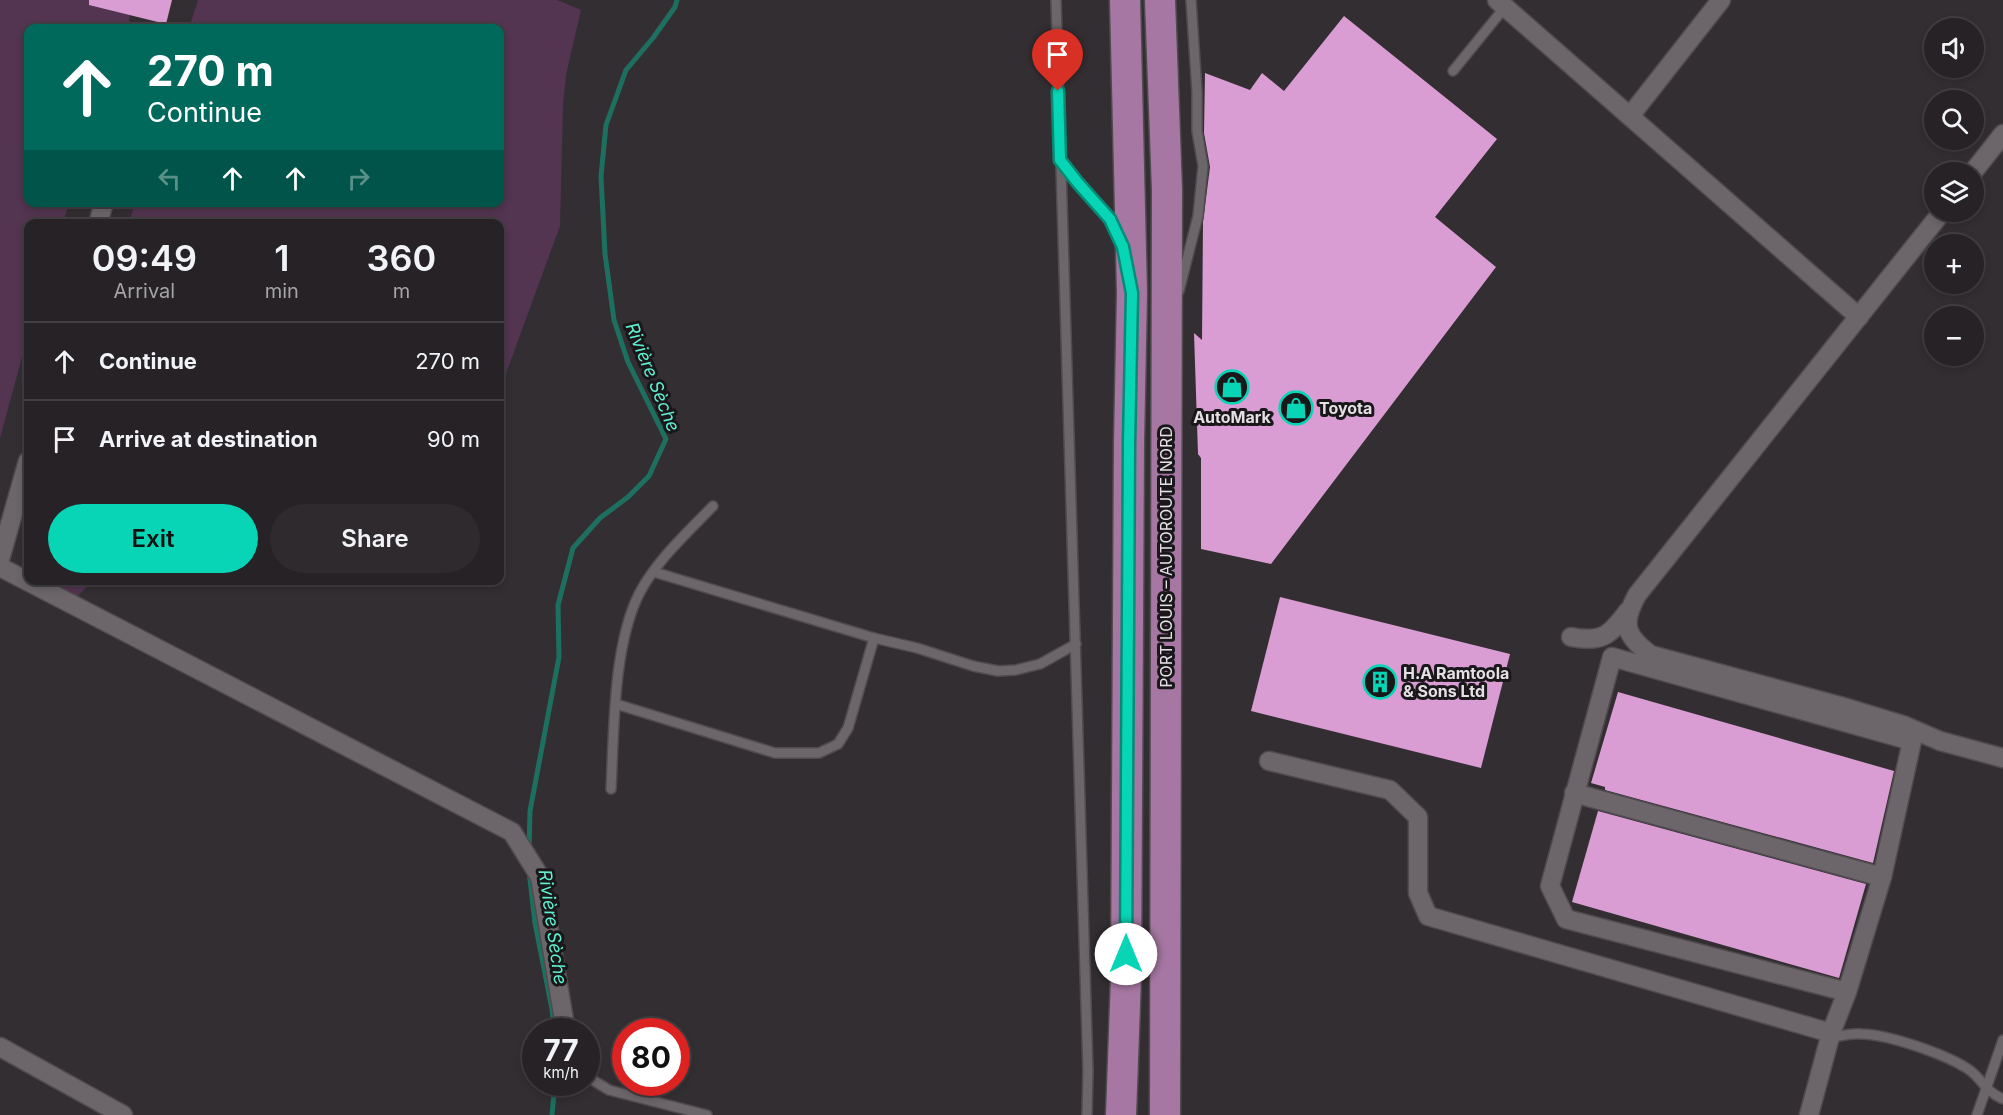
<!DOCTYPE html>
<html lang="en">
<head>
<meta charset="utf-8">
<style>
  :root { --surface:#262226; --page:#2e2a2e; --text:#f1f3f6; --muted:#a4a4a7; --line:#423f43; --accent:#08d5b5 }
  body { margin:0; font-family:Inter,sans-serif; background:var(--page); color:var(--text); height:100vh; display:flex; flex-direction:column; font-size:22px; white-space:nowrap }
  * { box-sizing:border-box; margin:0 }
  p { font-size:20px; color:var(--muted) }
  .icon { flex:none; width:33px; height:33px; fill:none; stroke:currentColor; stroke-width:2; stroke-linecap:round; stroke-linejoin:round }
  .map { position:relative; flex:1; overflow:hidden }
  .panel { position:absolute; left:24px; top:219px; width:480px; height:366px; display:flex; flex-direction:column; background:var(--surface); border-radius:12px; box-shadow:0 3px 9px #0003,0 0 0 2px var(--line) }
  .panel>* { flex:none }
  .hud { position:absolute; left:24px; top:24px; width:480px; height:183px; border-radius:12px; box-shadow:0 3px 9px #0003,0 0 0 2px var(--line); background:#00695c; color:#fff; overflow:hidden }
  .controls { position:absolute; left:1924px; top:18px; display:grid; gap:12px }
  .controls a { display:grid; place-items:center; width:60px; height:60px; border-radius:50%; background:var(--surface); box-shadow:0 3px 9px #0003,0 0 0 2px var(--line); font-size:30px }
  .speed { position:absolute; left:522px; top:1018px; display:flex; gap:12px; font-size:30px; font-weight:700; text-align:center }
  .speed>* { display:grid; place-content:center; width:78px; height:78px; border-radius:50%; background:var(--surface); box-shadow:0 3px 9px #0003,0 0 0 2px var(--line); line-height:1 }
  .speed small { font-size:15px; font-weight:400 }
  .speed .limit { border:9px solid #d22; background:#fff; color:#111 }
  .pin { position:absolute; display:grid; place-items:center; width:51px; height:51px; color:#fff; margin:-62px -26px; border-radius:50% 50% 50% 0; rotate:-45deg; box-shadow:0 0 6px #0007 }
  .pin .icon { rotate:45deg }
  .me { position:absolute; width:66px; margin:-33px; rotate:0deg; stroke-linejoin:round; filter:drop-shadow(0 0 4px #0008) }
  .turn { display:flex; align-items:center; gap:21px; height:126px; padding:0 24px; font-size:27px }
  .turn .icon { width:78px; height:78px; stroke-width:2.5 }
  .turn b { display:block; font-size:42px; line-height:51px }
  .lanes { display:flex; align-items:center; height:57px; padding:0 24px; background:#0003; justify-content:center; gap:30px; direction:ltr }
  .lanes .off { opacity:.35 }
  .eta { display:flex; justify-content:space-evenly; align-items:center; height:102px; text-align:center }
  .eta b { font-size:36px; font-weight:600; line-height:42px }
  .button { display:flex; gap:12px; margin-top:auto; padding:12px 24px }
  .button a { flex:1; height:69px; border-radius:36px; background:var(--accent); color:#111; font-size:24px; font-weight:600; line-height:69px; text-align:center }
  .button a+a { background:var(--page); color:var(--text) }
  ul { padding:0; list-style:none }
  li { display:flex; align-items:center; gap:18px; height:78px; padding:0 24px; border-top:2px solid var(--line) }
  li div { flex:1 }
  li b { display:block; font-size:22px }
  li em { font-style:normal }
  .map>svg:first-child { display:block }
  .green { fill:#533451 }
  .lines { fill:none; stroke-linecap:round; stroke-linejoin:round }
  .stream { stroke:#1d7060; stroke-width:5 }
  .building { fill:#d99cd3 }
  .service-casing { stroke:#4f4b4e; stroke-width:12 }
  .minor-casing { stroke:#4f4b4e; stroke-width:21 }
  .trunk-casing { stroke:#4f4b4e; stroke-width:33 }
  .service { stroke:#6c666b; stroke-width:9 }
  .minor { stroke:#6c666b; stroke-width:18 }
  .trunk { stroke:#a677a2; stroke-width:30 }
  .route-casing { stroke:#058a76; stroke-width:15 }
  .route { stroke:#08d5b5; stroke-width:10 }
  .labels { text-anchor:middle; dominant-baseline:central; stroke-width:6; stroke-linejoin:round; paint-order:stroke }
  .poi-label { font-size:16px; font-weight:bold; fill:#e4e0e3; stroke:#191719; text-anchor:start }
  .street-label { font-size:16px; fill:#e4e0e3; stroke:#191719 }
  .water-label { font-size:18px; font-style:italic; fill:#5ff0d2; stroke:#191719 }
</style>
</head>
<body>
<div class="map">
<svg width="2003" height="1115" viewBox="0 0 2003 1115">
  <rect width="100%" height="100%" fill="#332e32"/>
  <g class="green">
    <path d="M0,0H89L131,8L128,28H28V202L69,203L63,223L28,224V335L0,438Z"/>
    <path d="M198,0H557L581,10L566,75L563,106L560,226L504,379L500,383V224L129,223L135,203L500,202V28H189Z"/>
    <path d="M49,581H92L77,597Z"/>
  </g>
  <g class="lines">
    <g class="stream">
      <path d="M529,850L530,811L559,657L558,605L573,548L600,518L628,497L649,476L666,439L628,362L614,320L605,254L601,176L606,125L626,70L653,38L675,7L677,0"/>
      <path d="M529,871L535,923L552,1009L554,1032"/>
      <path d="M552,1115L555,1083"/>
    </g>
  </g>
  <g class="building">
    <path d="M89,0H172L166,24L89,5Z"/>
    <path d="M1344,16L1497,139L1435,217L1496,267L1271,564L1201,549V458L1198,454L1194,333L1202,340L1203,222L1210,167L1204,133L1205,73L1250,90L1262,73L1284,91Z"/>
    <path d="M1280,597L1510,654L1481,768L1251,711Z"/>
    <path d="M1618,692L1894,771L1873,863L1605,790V787L1591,783Z"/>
    <path d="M1598,811L1866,884L1839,978L1572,902Z"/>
  </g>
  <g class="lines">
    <g class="service-casing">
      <g id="service">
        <path d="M1056,0L1088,1071L1087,1115"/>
        <path d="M1453,71L1505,7"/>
        <path d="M1061,161L1078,183L1110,219L1120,241"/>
        <path d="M1179,291L1198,216L1203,166L1197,131V92L1191,0"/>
        <path d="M654,572L874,638L917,648L973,666L998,671L1016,670L1040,664L1076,644"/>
        <path d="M616,704L775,753H819L838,744L848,728L874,638"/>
        <path d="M611,789C614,731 613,646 639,594C656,561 687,533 713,506"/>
        <path d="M1830,1038C1840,1036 1852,1033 1862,1034C1890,1035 1945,1054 1968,1069C1983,1079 1984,1091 2003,1099"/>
        <path d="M586,1076L609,1090L707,1115"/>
        <path d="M1977,1115L2003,1040"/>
      </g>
    </g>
    <g class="minor-casing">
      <g id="minor">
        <path d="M1497,0L1859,317"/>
        <path d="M1630,116L1721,0"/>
        <path d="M1973,172L2003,134"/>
        <path d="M1942,212L1637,595C1621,624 1625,636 1651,655L1847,708L1903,725L1940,741L2003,758"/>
        <path d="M98,224L104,202"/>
        <path d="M0,559L28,461"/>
        <path d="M0,567L512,832L540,877L566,1032"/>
        <path d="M1571,637C1603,643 1610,635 1628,611"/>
        <path d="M1269,761L1390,790L1418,817V893L1428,916L1831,1033"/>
        <path d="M1574,793L1882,877"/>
        <path d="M0,1047L123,1115"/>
        <path d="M1809,1115L1831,1033L1847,992L1882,877L1912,741L1612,657L1550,886L1566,919L1847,992"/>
      </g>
    </g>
    <g class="trunk-casing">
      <g id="trunk">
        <path d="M1160,0L1167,190L1165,1115"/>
        <path d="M1121,1115L1126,977L1129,443L1132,293L1125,0"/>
      </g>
    </g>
    <use href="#service" class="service"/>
    <use href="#minor" class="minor"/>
    <use href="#trunk" class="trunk"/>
  </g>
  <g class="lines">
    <g class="route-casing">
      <path id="route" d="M1058,91L1060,160L1078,183L1110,219L1123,247L1132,293L1129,443L1126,954"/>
    </g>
    <use href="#route" class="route"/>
  </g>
  <defs>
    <g id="shop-ring" transform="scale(1.725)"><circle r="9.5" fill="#191719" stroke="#08d5b5" stroke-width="1.5"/><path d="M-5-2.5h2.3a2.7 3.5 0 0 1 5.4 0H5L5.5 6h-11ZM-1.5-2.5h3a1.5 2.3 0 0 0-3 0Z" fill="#08d5b5"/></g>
    <g id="building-ring" transform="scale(1.725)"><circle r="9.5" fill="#191719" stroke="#08d5b5" stroke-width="1.5"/><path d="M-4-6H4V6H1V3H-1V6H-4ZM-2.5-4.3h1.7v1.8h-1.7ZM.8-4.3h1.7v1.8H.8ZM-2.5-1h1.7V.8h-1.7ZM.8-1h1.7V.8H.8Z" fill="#08d5b5"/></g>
  </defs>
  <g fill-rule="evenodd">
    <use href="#shop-ring" x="1232" y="387"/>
    <use href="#shop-ring" x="1296" y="408"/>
    <use href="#building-ring" x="1380" y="682"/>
  </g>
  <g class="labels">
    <g class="poi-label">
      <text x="1319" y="408">Toyota</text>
      <text x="1232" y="417" text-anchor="middle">AutoMark</text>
      <text x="1403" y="673">H.A Ramtoola<tspan x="1403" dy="18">&amp; Sons Ltd</tspan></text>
    </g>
    <g class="street-label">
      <text transform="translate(1166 557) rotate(-90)">PORT LOUIS – AUTOROUTE NORD</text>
    </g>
    <g class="water-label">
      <text transform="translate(653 377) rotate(68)">Rivière Sèche</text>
      <text transform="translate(553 927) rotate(82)">Rivière Sèche</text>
    </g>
  </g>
</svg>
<div class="controls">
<a><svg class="icon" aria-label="sound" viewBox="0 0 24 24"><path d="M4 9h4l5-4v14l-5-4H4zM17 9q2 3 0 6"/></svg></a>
<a><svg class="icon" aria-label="search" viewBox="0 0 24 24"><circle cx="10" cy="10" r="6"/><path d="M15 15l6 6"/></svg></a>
<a><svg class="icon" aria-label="layers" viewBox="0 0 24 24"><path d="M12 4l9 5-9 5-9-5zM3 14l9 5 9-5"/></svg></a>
<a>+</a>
<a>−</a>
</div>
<div class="speed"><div>77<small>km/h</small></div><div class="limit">80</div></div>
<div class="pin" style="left:1058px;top:91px;background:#d93025"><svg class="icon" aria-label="arrive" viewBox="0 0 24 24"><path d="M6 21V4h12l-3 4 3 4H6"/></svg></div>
<svg class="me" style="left:1126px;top:954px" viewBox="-20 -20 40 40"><circle r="19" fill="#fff"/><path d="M0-13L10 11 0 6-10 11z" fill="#08d5b5"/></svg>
<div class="hud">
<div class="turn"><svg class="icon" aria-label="ahead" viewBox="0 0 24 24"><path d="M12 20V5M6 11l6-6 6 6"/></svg><div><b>270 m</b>Continue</div></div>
<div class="lanes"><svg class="icon off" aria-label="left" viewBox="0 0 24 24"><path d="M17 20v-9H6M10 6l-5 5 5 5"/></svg><svg class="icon" aria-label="ahead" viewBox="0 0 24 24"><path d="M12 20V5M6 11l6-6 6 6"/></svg><svg class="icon" aria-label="ahead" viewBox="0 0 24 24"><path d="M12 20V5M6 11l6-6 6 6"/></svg><svg class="icon off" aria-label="right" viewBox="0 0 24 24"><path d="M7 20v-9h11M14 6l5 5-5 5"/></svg></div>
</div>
<section class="panel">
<div class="eta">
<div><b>09:49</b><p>Arrival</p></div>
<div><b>1</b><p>min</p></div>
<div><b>360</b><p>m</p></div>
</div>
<ul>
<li><svg class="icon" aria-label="ahead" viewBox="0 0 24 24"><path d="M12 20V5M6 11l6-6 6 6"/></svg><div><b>Continue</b></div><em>270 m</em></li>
<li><svg class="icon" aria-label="arrive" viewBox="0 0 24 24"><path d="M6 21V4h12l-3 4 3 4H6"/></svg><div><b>Arrive at destination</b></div><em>90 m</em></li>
</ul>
<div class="button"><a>Exit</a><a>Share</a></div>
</section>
</div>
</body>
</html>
